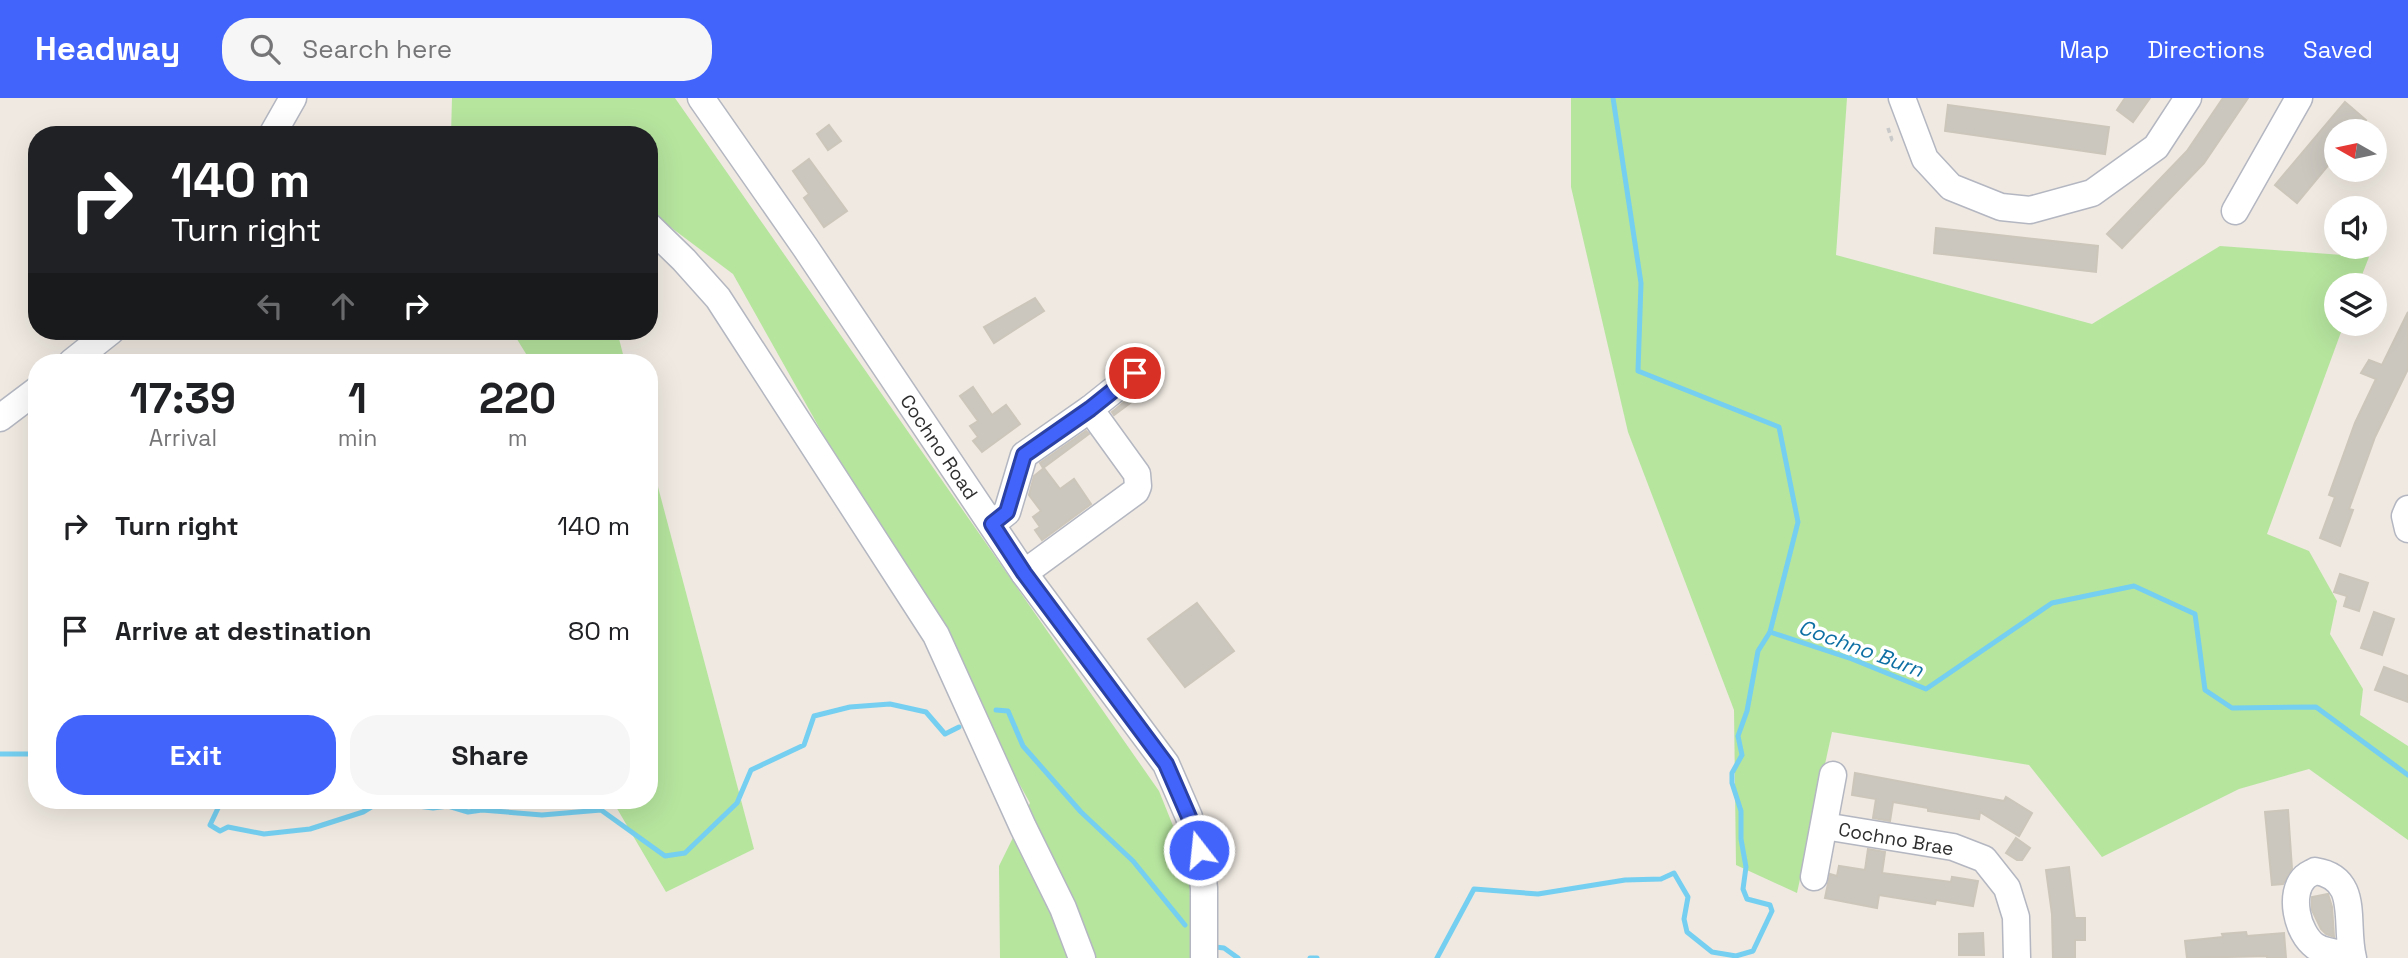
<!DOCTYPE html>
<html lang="en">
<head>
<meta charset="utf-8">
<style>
  :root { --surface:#fff; --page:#f6f6f6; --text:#202124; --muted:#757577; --accent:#4264fb }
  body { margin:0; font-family:"Space Grotesk",sans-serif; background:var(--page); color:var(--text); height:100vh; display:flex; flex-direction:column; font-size:26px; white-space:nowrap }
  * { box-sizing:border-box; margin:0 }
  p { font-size:23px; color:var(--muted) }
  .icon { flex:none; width:38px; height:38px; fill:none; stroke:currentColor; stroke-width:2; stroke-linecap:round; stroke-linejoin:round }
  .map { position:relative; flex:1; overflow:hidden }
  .side { position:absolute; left:28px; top:256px; width:630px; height:455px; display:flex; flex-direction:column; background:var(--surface); border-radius:28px; box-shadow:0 7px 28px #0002 }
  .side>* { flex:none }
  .guide { position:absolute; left:28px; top:28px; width:630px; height:214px; border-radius:28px; box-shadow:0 7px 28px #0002; background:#202124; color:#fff; overflow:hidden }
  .needle { width:46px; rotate:279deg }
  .buttons { position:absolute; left:2324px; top:21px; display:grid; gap:14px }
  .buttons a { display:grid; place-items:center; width:63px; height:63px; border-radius:50%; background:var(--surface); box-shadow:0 7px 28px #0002; font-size:35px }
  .pin { position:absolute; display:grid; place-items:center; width:60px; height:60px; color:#fff; margin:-30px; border:4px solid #fff; border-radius:50%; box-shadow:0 2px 7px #0007 }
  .me { position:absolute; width:77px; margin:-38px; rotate:344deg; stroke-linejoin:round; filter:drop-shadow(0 0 5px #0008) }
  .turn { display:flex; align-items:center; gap:24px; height:147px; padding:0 28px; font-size:32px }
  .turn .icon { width:91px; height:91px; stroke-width:2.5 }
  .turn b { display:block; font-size:49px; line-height:60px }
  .lanes { display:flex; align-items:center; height:66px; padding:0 28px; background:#0003; justify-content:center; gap:35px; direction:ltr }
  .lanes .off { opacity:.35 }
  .eta { display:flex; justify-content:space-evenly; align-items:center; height:119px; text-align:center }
  .eta b { font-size:42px; font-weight:700; line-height:49px }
  .cta { display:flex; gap:14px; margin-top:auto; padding:14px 28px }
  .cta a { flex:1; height:80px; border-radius:28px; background:var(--accent); color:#fff; font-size:28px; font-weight:700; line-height:80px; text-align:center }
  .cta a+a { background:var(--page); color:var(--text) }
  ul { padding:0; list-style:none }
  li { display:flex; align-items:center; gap:21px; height:105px; padding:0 28px }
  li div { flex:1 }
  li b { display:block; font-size:26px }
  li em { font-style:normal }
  header { display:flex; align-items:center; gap:42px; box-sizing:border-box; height:98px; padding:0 35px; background:var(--accent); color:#fff }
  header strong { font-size:33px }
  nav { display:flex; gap:38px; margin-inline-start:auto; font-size:24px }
  .search { width:490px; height:63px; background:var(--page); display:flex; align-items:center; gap:18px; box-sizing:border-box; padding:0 24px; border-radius:28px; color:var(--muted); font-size:26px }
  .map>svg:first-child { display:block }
  .green { fill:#b6e59e }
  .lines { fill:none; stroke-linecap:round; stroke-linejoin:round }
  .stream { stroke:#75cff0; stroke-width:5 }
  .building { fill:#cbc7bf; stroke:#cbc5ba; stroke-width:2 }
  .minor-casing { stroke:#b4b7c1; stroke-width:29 }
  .path { stroke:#c9c9c9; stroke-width:3.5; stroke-dasharray:5 3.5; stroke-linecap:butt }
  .minor { stroke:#fff; stroke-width:26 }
  .route-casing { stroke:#2b41a3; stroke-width:18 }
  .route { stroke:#4264fb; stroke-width:12 }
  .labels { text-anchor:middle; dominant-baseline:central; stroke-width:7; stroke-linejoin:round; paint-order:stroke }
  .street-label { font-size:19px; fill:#2e2e2e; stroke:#fff }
  .water-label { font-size:21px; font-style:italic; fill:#0d6fa3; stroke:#fff }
</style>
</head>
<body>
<header>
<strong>Headway</strong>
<div class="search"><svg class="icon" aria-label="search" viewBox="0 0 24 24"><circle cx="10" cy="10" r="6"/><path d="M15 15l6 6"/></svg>Search here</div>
<nav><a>Map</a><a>Directions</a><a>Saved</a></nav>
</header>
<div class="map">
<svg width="2408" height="860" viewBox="0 0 2408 860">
  <rect width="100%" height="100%" fill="#efe9e1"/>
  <g class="green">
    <path d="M452,0H675L1159,693L1190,770L1192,860H1000L999,768L1030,705L733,176L649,113V37H451Z"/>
    <path d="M1571,0H1847L1836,157L2092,226L2220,148L2369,159L2358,187H2336V226H2344L2267,436L2309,453L2337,503L2330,536L2363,591L2360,617L2408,648V742L2309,671L2239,691L2102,759L2029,667L1832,634L1797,795L1736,767L1734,612L1628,334L1571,89Z"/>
    <path d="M512,233H617L625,264H531Z"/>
    <path d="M649,355L754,751L666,794L612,702H649Z"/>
  </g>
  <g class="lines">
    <g class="stream">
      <path d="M1613,0L1641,185L1638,273L1779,329L1798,424L1770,534L1852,561L1926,591L2052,505L2134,488L2195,516L2205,592L2232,610L2316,609L2408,677"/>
      <path d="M996,612L1008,613L1023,648L1081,714L1133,763L1185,827"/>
      <path d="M0,656H37"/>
      <path d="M217,702L220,706L210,727L220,733L228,729L264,736L310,731L363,714L381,703L433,710L448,708L468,714L482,712L542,717L601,712L665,758L685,755L737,705L751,672L804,647L814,618L850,609L890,606L926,614L945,636L959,629"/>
      <path d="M1215,849L1224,850L1238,860"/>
      <path d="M1310,860H1317"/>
      <path d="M1437,860L1474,791L1538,796L1625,782L1661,781L1674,775L1688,799L1684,821L1687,834L1712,854L1736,858L1753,853L1772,813L1770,807L1747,801L1743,791L1746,769L1741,741V713L1732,685V675L1742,657L1738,638L1747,613L1758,553L1770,534"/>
    </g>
  </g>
  <g class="building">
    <path d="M2125,0H2150L2133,24L2117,12Z"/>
    <path d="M2223,0H2248L2204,65L2122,150L2107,136L2187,53Z"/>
    <path d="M2345,4L2366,22L2357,33H2336V58L2297,105L2275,87Z"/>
    <path d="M1948,7L2109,29L2105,56L1945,33Z"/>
    <path d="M829,27L841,43L828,52L817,36Z"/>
    <path d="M809,61L847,113L824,129L804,100L809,96L793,73Z"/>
    <path d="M1936,130L2098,148L2096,174L1934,155Z"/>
    <path d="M1035,200L1044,213L994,245L984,229Z"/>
    <path d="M2408,214V271L2375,339L2349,411L2353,412L2340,448L2320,440L2335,399L2329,397L2355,325L2376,281L2361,275L2369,262L2382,267Z"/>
    <path d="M973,289L992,317L1006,307L1020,326L982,354L973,343L978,339L970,328L978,323L960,298Z"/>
    <path d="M1142,290L1145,294L1114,317L1112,314Z"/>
    <path d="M1086,333L1089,336L1043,370L1040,365Z"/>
    <path d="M1044,370L1060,391L1074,381L1091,406L1042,442L1035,432L1040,429L1033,419L1041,413L1029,397L1034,378Z"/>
    <path d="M2340,476L2368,485L2359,513L2344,508L2347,498L2334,494Z"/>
    <path d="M1197,505L1234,553L1185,589L1148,541Z"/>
    <path d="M2374,514L2394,521L2382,557L2361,550Z"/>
    <path d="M2384,569L2408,578V604L2375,592Z"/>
    <path d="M1855,675L2004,703L2006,699L2032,715L2019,738L1980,714L1979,721L1928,713V710L1893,704L1890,723L1873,720L1876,701L1852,697Z"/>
    <path d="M2288,712L2292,771L2283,786L2272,787L2265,714Z"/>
    <path d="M2016,740L2030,750L2022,762H2017L2006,755Z"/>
    <path d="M1868,751L1885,754L1882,775L1951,784L1952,779L1978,783L1973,808L1936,802L1935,806L1879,797L1877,810L1825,800L1830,776L1837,778L1839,768L1865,772Z"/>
    <path d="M2069,769L2075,820H2085V842H2075V860H2053L2052,816L2046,772Z"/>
    <path d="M2328,796L2332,809L2334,839L2326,836L2321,831L2312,812V799Z"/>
    <path d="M2246,834L2247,838L2284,835L2286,860H2267V858L2187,860L2185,843L2223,839L2222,836Z"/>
    <path d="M1983,835L1984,857H1959V836Z"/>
  </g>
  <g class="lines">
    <g class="minor-casing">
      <g id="minor">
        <path d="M701,0L805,149L1024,475L1166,666L1189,719L1199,752L1204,790V860"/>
        <path d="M1902,0L1925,61L1951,89L2001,109L2030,112L2092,95L2156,49L2188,0"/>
        <path d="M272,37L293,0"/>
        <path d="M2235,113L2299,0"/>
        <path d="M649,128L684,162L718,200L936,537L1023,729L1063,810L1082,860"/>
        <path d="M72,264L111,233"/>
        <path d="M0,320L37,292"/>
        <path d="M2408,411L2405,418L2408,431"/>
        <path d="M992,426L1007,414L1024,357L1090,311"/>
        <path d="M1024,475L1136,393L1138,388L1137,376L1090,311L1135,275"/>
        <path d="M1824,728L1953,749L1984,761L2007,790L2016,819L2017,860"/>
        <path d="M1814,779L1833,677"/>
        <path d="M2352,857C2340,855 2325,855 2315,848C2297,835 2288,795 2305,779C2308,776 2312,775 2315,773C2361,780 2344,825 2353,860"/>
      </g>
    </g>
    <path class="path" d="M1888,30L1892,42L1895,44"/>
    <use href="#minor" class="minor"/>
  </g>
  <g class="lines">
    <g class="route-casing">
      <path id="route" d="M1135,275L1090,311L1024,357L1007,414L992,426L1024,475L1166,666L1189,719L1199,752"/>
    </g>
    <use href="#route" class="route"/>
  </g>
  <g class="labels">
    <g class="street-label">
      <text transform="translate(939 349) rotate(56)">Cochno Road</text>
      <text transform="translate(1896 741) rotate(10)">Cochno Brae</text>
    </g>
    <g class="water-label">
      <text transform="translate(1861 550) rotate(20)">Cochno Burn</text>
    </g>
  </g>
</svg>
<div class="buttons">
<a><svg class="needle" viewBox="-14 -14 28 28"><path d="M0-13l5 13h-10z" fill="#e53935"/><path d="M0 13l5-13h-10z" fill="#757577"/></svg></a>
<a><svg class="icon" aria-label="sound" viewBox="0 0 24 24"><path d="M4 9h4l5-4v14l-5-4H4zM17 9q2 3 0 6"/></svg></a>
<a><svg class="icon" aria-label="layers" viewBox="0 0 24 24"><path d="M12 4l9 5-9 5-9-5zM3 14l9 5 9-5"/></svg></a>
</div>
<div class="pin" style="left:1135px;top:275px;background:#d93025"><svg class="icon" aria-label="arrive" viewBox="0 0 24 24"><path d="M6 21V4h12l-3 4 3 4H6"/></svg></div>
<svg class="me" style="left:1199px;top:752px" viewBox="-20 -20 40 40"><circle r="17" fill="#4264fb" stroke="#fff" stroke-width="3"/><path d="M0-11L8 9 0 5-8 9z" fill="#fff"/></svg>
<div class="guide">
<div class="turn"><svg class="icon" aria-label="right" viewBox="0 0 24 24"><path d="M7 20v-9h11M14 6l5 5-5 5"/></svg><div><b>140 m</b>Turn right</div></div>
<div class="lanes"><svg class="icon off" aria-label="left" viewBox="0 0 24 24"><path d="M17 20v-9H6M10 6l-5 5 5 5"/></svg><svg class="icon off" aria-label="ahead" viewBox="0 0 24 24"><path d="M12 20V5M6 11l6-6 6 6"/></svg><svg class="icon" aria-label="right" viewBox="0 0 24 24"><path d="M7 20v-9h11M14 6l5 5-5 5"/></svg></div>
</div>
<section class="side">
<div class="eta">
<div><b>17:39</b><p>Arrival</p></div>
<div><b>1</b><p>min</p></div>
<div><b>220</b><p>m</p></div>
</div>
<ul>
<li><svg class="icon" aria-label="right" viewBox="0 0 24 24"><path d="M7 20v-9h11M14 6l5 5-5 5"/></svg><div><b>Turn right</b></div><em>140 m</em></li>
<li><svg class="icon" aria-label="arrive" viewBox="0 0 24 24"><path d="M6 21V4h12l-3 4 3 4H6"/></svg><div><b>Arrive at destination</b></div><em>80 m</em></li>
</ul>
<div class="cta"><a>Exit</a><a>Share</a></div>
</section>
</div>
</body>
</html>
